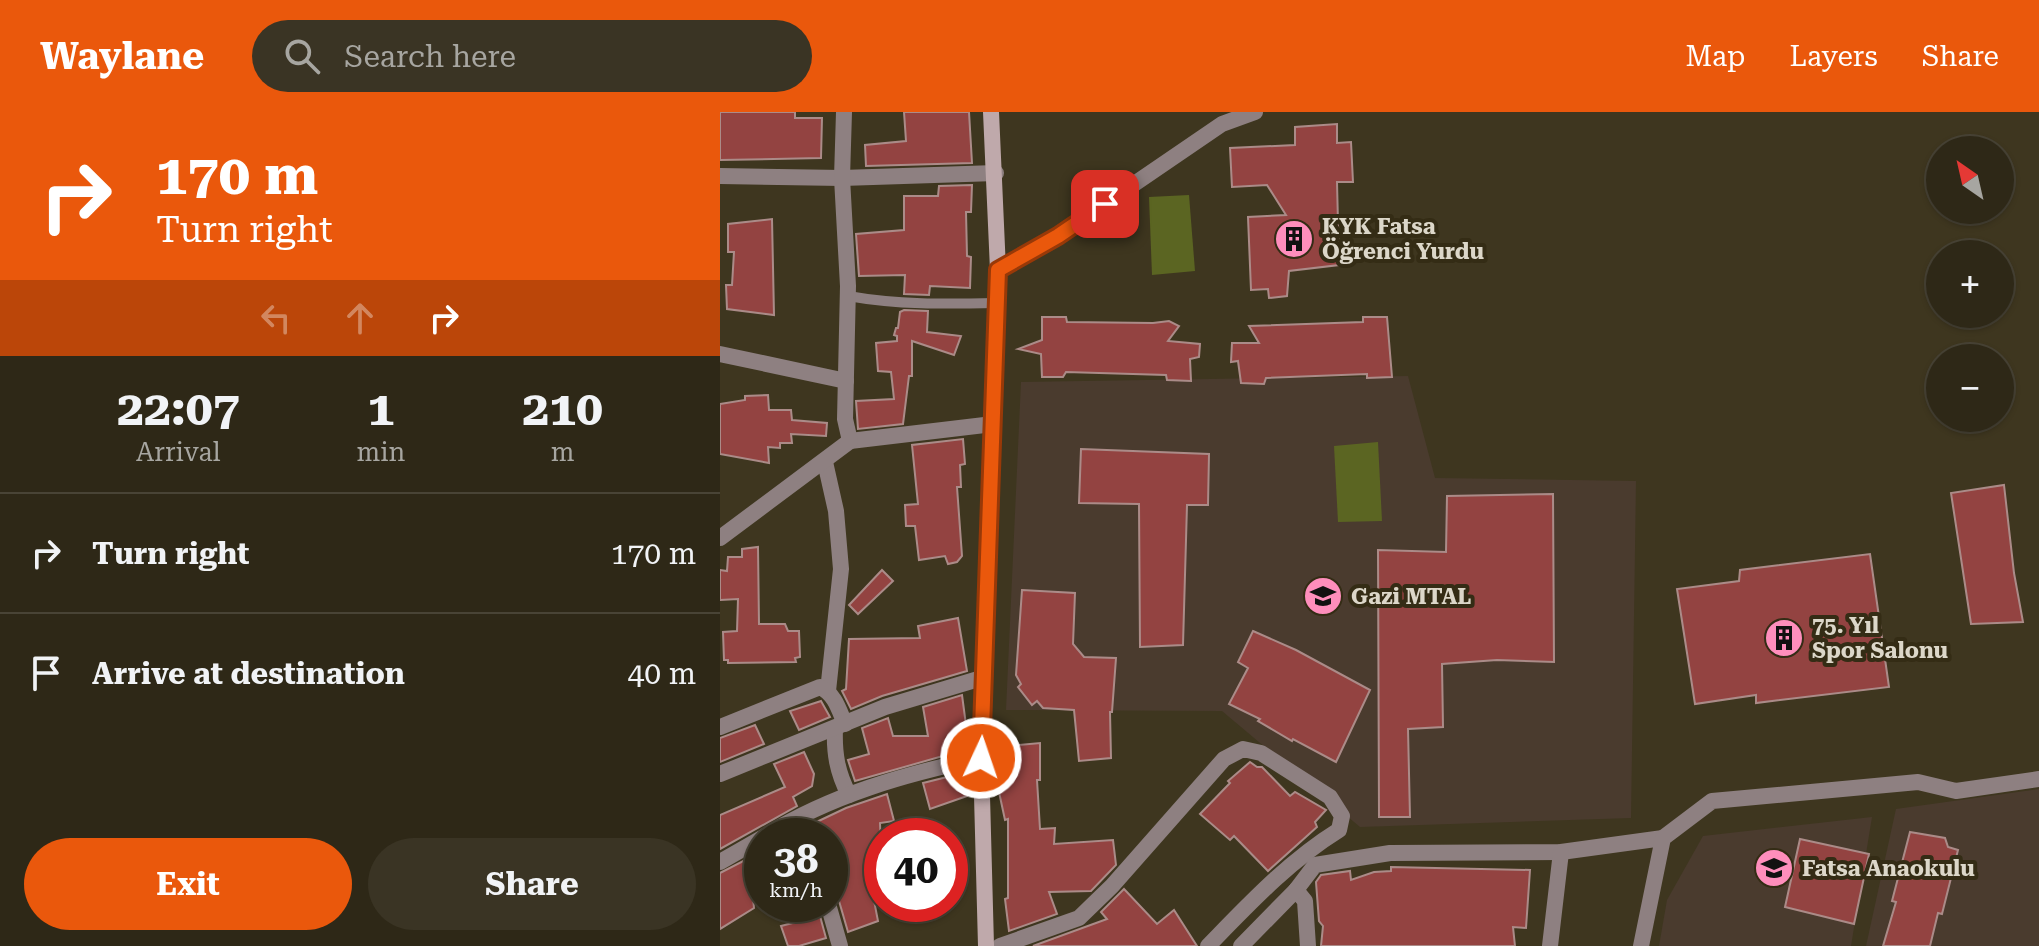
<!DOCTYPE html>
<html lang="en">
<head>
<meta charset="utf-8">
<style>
  :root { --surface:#2e2817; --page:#3a3424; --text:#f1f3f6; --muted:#a7a6a1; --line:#494436; --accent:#ea580c }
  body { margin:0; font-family:"Roboto Serif",serif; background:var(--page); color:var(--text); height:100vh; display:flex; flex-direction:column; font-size:30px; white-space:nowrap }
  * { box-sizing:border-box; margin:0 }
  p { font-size:26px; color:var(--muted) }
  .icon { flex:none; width:44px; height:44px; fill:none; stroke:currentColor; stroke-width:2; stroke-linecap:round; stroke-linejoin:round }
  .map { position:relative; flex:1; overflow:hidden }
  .side { display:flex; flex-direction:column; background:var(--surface); width:720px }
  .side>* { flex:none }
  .banner { background:#ea580c; color:#fff; overflow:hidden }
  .needle { width:52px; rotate:326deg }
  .tools { position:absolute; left:1206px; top:24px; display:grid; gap:16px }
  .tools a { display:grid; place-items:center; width:88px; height:88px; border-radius:50%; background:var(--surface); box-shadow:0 2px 6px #0004,0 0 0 2px var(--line); font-size:40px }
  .speed { position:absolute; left:24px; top:706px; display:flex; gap:16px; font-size:40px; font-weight:700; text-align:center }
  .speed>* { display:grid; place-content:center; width:104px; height:104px; border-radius:50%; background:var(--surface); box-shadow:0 2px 6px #0004,0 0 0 2px var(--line); line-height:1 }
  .speed small { font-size:20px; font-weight:400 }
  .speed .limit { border:12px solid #d22; background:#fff; color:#111 }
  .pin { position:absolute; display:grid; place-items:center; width:68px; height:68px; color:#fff; margin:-34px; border-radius:16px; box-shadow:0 4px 12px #0006 }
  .me { position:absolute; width:88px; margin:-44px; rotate:3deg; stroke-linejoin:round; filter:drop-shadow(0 0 6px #0008) }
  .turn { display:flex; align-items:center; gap:28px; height:168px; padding:0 24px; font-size:36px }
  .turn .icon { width:104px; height:104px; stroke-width:2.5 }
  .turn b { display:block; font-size:56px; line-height:68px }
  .lanes { display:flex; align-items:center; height:76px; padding:0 24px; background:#0003; justify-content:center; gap:40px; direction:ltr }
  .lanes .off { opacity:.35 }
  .eta { display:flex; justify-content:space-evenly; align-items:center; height:136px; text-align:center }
  .eta b { font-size:48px; font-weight:700; line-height:56px }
  .action { display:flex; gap:16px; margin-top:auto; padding:16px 24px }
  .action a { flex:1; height:92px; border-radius:48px; background:var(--accent); color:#fff; font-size:32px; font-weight:700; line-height:92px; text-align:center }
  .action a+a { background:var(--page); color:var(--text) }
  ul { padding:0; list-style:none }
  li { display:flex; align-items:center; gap:24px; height:120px; padding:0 24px; border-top:2px solid var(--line) }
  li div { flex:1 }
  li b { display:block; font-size:30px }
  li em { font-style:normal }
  header { display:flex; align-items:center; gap:48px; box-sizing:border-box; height:112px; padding:0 40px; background:var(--accent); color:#fff }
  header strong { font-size:38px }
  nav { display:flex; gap:44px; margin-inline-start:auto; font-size:28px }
  .search { width:560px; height:72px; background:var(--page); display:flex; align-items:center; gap:20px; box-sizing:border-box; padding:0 28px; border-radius:44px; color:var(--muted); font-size:30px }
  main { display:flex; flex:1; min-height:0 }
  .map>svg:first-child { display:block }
  .education { fill:#4a3b2e }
  .green { fill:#5b6522 }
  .building { fill:#934341; stroke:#ab8b88; stroke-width:2 }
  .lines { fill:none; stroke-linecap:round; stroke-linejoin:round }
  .lane { stroke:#8e8081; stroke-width:10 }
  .street { stroke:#8e8081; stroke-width:16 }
  .secondary { stroke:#bfa9ab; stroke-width:16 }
  .route-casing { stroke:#983908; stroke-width:20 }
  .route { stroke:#ea580c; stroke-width:14 }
  .labels { text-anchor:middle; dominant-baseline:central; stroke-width:8; stroke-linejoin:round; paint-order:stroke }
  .poi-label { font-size:22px; font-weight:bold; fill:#dcd7c9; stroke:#342c15; text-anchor:start }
</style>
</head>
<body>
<header>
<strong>Waylane</strong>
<div class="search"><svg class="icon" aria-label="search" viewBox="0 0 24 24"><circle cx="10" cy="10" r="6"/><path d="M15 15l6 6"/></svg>Search here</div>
<nav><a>Map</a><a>Layers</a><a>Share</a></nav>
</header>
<main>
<section class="side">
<div class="banner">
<div class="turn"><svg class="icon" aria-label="right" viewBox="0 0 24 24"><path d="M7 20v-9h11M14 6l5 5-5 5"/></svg><div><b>170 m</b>Turn right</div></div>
<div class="lanes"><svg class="icon off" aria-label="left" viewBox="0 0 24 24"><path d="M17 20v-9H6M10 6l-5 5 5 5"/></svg><svg class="icon off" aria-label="ahead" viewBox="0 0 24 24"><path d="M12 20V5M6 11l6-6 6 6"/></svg><svg class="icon" aria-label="right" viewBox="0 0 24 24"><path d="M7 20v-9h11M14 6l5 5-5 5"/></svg></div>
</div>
<div class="eta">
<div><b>22:07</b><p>Arrival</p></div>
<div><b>1</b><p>min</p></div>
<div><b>210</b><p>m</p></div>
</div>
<ul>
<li><svg class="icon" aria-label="right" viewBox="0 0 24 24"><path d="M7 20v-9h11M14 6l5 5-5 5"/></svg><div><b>Turn right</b></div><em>170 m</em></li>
<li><svg class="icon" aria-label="arrive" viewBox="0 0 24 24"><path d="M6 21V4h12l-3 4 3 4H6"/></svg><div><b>Arrive at destination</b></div><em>40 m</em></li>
</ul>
<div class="action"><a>Exit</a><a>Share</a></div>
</section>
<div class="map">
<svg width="1319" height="834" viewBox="0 0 1319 834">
  <rect width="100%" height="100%" fill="#3e361f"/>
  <g class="education">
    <path d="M688,264L715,366L916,369L911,706L640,715L502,599L286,598L301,270Z"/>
    <path d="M1319,677V834H1146L1176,697Z"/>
    <path d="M1152,705L1131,834H939L947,788L983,724Z"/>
  </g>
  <g class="green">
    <path d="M469,83L475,159L432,163L429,85Z"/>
    <path d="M658,330L662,409L618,410L614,334Z"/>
  </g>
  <g class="building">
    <path d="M0,0H75V6H102L101,46L0,48Z"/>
    <path d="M184,0H249L252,51L146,54L145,33L186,29Z"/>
    <path d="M617,12V31L631,30L633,70H617L619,153L569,159L567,184L549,186L548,177L531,178L528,105L566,103L547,73L512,75L510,36L575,33V15Z"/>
    <path d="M252,73L251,100H246L247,144L251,145L250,176L210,174L209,183L184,182L185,163L139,164L136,122L184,118V84H218L219,74Z"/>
    <path d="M52,107L54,203L7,197L6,173H12L14,140H8V112Z"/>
    <path d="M184,198L208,199L207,220L241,224L234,243L192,229V264H189L183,312L138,317L136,289L174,287L171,260L158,259L156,231L177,229V224L174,223L176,216H178L180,200Z"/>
    <path d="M322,205H346L347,210L433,211L449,209L459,214L448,229L480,232L479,245L470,247L471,269L447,268L446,263L346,260L343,265H322L321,242L298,237L322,228Z"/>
    <path d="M643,205H667L672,265L647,266V262L546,266L544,272L521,271L518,249L511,250L512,231H539L529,214L643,210Z"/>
    <path d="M48,283L49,298H71L72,308L107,311L106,324L71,322L72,331H60V336L48,335L49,351L0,342V292L25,288V284Z"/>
    <path d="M243,327L245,352L240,353L241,375H237L242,444L237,450L228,452L225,444L199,448L195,414H186L185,393L198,392L192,333Z"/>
    <path d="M361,337L489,342L488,393H467L463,533L420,535L419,392L359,391Z"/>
    <path d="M1284,373L1294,461L1303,510L1251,512L1231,381Z"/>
    <path d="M833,382L834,550L777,548L722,552L723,615L688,617L690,705H659L658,438L726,440L727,384Z"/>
    <path d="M38,435L39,512H65L68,519H79L80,545L75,546L76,550L8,551V548H4L3,520L17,519L18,487L0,488V458L7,459L8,445H22V437Z"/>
    <path d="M1150,442L1169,575L1036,591V583L975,592L957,477L1019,469L1020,458Z"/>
    <path d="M162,458L173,469L138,502L129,493Z"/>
    <path d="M302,478L355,481L353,532L364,545L396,546L392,600H390L391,646L359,649L354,598L323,596L317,589L312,593L298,575L301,572L296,563Z"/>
    <path d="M238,506L247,559L162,584L131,597L122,579L126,577L129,527L200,526L198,514Z"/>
    <path d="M533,519L576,538L650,578L616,650L573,627L572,629L538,609L540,607L509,592L528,556L518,550Z"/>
    <path d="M242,583L246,613L242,615L244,638L135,669L128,648L149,642L142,616L168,606L173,624H208L203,595Z"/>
    <path d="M101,589L110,605L79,618L70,599Z"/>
    <path d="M35,613L44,632L0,650V626Z"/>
    <path d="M320,631V668H317L320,717L335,716L334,732L393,728L396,753L371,779L329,780L337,802L289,819L285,787L288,786V707L285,708L279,680L276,635Z"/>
    <path d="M84,640L94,662L92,674L73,685L77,694L0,737V703L65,675L54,652Z"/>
    <path d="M530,650L537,655H542L570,684L575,680L606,698L595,710L597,715L548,759L514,724L510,728L480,702L510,671L508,669Z"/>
    <path d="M243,661L247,684L210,697L203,671Z"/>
    <path d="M167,682L174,709L160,711L162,765L150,768L158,809L128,820L119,789L110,775V724H67L126,696Z"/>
    <path d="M1190,720L1225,726L1228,735L1238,738L1222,802L1218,801L1210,834H1163L1176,790L1172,789Z"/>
    <path d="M1080,727L1149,742L1134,812L1065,795Z"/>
    <path d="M29,746L34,796L0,817V761Z"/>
    <path d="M671,755L810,758L806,816L793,815L795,834H601L603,814L599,809L596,770L601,763L630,759L631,768L654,760L671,759Z"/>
    <path d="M404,777L437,812L454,798L477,834H313L387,807L381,800Z"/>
    <path d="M100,804L106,826L79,834H68L61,814Z"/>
  </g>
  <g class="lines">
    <path class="lane" d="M128,184C178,193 226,192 277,191"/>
    <g class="street">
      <path d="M0,64L122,66L276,61"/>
      <path d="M278,158L338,124L502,12L535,0"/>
      <path d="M0,242L126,269"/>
      <path d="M130,329L273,312"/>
      <path d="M105,350L116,399L121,457L108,579"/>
      <path d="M0,426L130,329L125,307L128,174L122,66L124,0"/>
      <path d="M0,615L100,575C115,582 119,598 125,612"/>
      <path d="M115,616C114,641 117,660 129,683"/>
      <path d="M0,662L165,595L265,565"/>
      <path d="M45,724C111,683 185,662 261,646"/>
      <path d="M0,750L42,726"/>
      <path d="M576,778L585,789L588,834"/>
      <path d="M108,792L120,834"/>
      <path d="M280,834L359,806L392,774L504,647L523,637L541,641L610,685L622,704L619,718C569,749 529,792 488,834"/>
      <path d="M521,834L576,778L595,753L670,741L841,740L943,726"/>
      <path d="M830,834L841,740"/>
      <path d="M921,834L943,726L992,689L1198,670L1236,679L1319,667"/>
    </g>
    <path class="secondary" d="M266,834L261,646L278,158L271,0"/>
  </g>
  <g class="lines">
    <g class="route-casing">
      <path id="route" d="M261,646L278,158L338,124L385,92"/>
    </g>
    <use href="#route" class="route"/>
  </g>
  <defs>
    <g id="building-disc" transform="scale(2)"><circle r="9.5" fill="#fe8ebc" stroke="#342c15"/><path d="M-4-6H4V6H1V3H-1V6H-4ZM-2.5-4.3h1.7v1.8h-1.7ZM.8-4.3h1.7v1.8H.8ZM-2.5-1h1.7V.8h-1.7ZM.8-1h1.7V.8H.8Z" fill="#111"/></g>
    <g id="school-disc" transform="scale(2)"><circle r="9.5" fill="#fe8ebc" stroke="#342c15"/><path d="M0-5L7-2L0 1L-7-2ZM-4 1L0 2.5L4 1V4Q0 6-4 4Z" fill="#111"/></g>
  </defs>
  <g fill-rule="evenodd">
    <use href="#building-disc" x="574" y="127"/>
    <use href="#school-disc" x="603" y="484"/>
    <use href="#building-disc" x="1064" y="526"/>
    <use href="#school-disc" x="1054" y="756"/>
  </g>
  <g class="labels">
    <g class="poi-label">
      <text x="602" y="114">KYK Fatsa<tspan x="602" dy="25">Öğrenci Yurdu</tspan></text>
      <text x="631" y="484">Gazi MTAL</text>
      <text x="1092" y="513">75. Yıl<tspan x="1092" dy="25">Spor Salonu</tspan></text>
      <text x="1082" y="756">Fatsa Anaokulu</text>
    </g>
  </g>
</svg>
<div class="tools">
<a><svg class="needle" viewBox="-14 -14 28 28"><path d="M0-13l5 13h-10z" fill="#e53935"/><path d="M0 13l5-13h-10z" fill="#a7a6a1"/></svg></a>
<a>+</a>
<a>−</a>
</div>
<div class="speed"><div>38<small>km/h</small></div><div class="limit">40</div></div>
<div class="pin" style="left:385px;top:92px;background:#d93025"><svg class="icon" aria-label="arrive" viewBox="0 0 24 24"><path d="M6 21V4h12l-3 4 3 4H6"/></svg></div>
<svg class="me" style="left:261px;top:646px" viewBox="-20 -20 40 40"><circle r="17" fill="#ea580c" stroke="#fff" stroke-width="3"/><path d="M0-11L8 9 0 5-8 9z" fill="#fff"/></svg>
</div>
</main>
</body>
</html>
